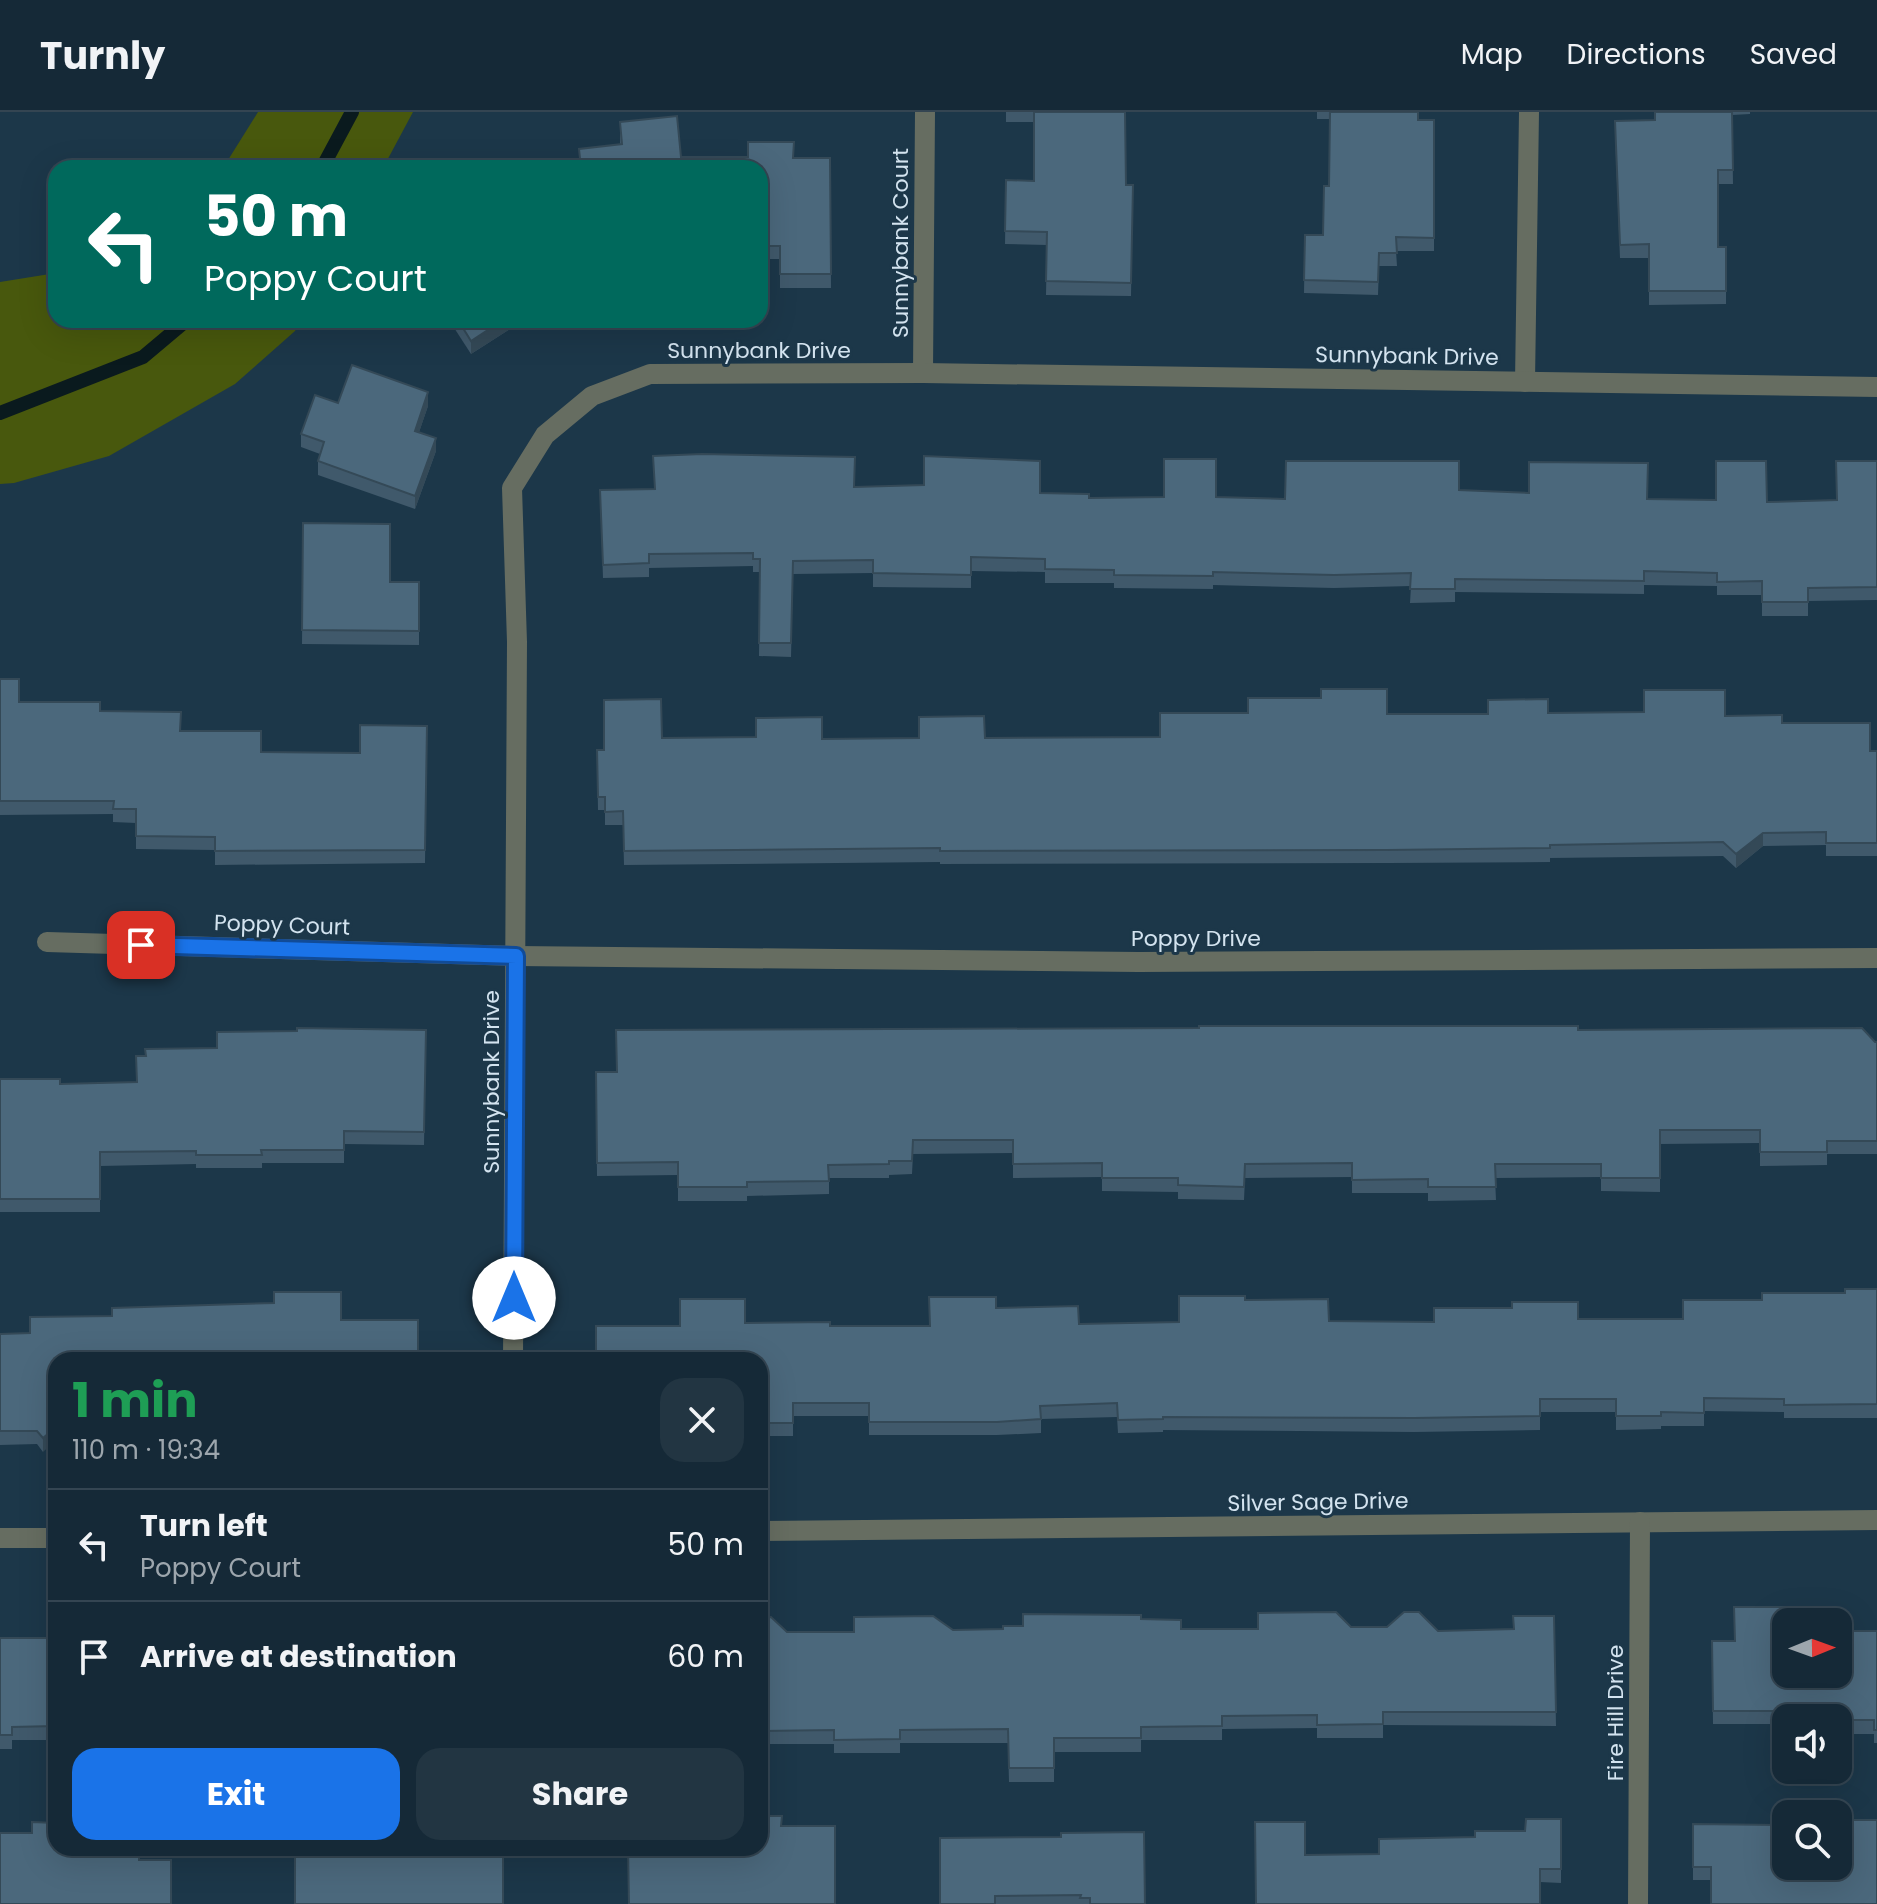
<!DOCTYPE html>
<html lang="en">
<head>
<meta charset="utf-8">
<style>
  :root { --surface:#152937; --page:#223542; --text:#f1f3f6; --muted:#9da6ad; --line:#344552; --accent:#1a73e8 }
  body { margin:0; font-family:Poppins,sans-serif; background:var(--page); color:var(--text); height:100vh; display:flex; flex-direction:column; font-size:30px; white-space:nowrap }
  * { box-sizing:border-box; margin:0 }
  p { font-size:26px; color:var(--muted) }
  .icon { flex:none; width:44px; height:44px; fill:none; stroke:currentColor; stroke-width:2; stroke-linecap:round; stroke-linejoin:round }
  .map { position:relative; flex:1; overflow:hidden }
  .details { position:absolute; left:48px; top:1240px; width:720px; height:504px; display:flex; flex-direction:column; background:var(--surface); border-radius:24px; box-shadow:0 8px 32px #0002,0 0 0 2px var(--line) }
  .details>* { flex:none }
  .banner { position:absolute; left:48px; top:48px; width:720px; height:168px; border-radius:24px; box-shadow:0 8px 32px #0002,0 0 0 2px var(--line); background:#00695c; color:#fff; overflow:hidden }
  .needle { width:52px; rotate:89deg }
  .fabs { position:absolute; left:1772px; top:1496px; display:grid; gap:16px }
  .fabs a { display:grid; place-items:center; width:80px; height:80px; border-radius:16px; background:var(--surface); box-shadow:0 8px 32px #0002,0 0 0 2px var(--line); font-size:40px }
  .pin { position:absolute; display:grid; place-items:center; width:68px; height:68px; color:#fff; margin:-34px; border-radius:16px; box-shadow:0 4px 12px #0006 }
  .me { position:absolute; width:88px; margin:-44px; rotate:0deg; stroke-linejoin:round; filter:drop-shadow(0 0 6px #0008) }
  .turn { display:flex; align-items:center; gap:28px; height:168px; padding:0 24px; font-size:36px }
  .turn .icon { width:104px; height:104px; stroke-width:2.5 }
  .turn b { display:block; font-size:56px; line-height:68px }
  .round { display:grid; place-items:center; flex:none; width:84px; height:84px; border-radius:24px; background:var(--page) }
  .summary { display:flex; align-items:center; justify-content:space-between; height:136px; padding:0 24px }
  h1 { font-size:48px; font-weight:700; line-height:60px; color:#1e9e55 }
  .button { display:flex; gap:16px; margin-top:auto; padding:16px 24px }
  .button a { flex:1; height:92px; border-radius:24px; background:var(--accent); color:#fff; font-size:32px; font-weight:700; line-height:92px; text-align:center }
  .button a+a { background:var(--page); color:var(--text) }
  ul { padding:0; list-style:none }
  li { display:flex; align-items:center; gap:24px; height:112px; padding:0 24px; border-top:2px solid var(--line) }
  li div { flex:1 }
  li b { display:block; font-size:30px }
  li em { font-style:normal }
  header { display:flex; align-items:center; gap:48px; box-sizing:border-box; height:112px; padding:0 40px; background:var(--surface); border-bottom:2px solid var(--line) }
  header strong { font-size:38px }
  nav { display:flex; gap:44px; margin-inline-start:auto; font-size:28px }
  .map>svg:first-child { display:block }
  .grass { fill:#48580d }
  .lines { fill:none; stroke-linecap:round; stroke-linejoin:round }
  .stream { stroke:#0a1a1e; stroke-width:14 }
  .minor { stroke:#666d61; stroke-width:20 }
  .wall { fill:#40596b }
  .shaded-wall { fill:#344957 }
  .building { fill:#4b687c; stroke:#344957; stroke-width:2 }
  .route-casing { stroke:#114b97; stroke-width:20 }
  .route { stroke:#1a73e8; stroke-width:14 }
  .labels { text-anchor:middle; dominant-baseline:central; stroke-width:6; stroke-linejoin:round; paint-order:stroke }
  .street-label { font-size:22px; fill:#d3e3ef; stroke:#1c3749 }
</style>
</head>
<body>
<header>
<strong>Turnly</strong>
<nav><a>Map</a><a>Directions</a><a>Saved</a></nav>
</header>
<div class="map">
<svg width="1877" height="1792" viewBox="0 0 1877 1792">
  <rect width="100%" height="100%" fill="#1c3749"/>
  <g class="grass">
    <path d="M258,0H413L383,56H223Z"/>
    <path d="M56,161V208H301L295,219L235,272L109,344L14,371L0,372V170Z"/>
  </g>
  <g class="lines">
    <g class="stream">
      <path d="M322,56L352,0"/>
      <path d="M0,301L143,245L187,208"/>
    </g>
    <g class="minor">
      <path d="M923,261L925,0"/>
      <path d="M1525,270L1529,0"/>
      <path d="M47,830L516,844L1139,850L1877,846"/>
      <path d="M513,1248L517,530L512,376L545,323L592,284L650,262L923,261L1877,275"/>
      <path d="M760,1419L1877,1408"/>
      <path d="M0,1426H56"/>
      <path d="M1638,1792L1640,1410"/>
    </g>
  </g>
  <g class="wall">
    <path d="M1006,0H1125L1126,73H1133L1131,184L1046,183L1047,133L1005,132L1006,68L1034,69V10H1006Z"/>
    <path d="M1317,0H1418V8H1434V139H1396L1397,154H1379L1378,183L1304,181L1305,123H1323L1329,74L1330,7H1317Z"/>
    <path d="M1654,0H1750V2L1732,3L1733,72H1718V135H1726V192L1649,193V146H1620L1615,22L1655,8Z"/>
    <path d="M620,10L681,45L830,46L831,176H780V147H760V56H580L579,37L620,32Z"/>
    <path d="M449,208H513V215L471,242Z"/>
    <path d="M338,291L428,294L419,320L436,339L415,397L318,363V349L320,342L301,335V322Z"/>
    <path d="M1877,349V488L1808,489V504H1762V483H1717V474L1644,473V482L1455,480V490L1410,491L1411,474L1334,476L1213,473V477L1114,476V471H1045V460L971,459V476L873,475V461L793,462L791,545L759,544L760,460H753V454L649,456V465L603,466L600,378L855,375L1040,381L1089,386L1216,385L1285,387L1459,378L1647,387L1767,390L1837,388Z"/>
    <path d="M303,411L390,470H419V533L302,532Z"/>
    <path d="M0,567L19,590L100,599L261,640L360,641L427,614L425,751L215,753V738L136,737V711L113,710V702L0,703Z"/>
    <path d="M1548,601L1725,604L1782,611L1870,639H1877V744H1826V733L1763,734L1736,756L1723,744L1550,746V750L1388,751L940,752V750L624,753L623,713H605V698H598L597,638H604L662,626L822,627L1160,625L1387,602Z"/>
    <path d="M426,918L424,1033L344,1032V1051H262V1056H196V1052L100,1054V1100H0V967L60,972L136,970L146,944L217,936Z"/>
    <path d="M1578,918L1877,930V1042H1827V1053L1760,1054V1031L1660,1032V1080L1601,1079V1065L1495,1066L1496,1088L1428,1089V1081H1352V1065L1245,1066L1244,1088L1178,1087V1080L1102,1079V1065L1013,1066V1041L913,1042L912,1062L889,1063V1066H829V1082L747,1084V1089H678V1063L597,1064L596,960Z"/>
    <path d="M1877,1177V1306H1784V1300L1704,1299V1314H1661V1317L1616,1318V1300H1540V1318L1414,1320L1163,1318V1320L1118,1321L1117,1305L1041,1307V1321L997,1323H869V1304H793V1324H760V1248L680,1214L745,1211L830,1214H929L996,1196L1079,1212L1179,1210L1245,1188L1329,1209L1434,1210L1578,1207H1683L1762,1188L1845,1181Z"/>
    <path d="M341,1208L56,1248L43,1340L37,1332L0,1333V1222Z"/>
    <path d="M1554,1504L1556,1614L1383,1613V1626H1317V1616L1222,1617V1628H1141V1640H1054V1670H1009L1008,1631H900V1641H834V1632H760V1506L787,1520H854L1003,1517L1023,1514L1141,1507L1181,1517L1351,1515L1438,1519L1514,1517Z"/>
    <path d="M56,1511V1628H12V1637H0V1526H47Z"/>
    <path d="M1877,1519V1631H1874V1622H1838V1606H1786V1612H1713L1712,1529L1786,1562Z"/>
    <path d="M1561,1707V1771L1540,1770L1305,1743L1379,1742L1475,1725L1525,1719Z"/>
    <path d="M1693,1712L1786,1754L1711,1768H1693Z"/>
    <path d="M940,1726L1145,1792H940Z"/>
  </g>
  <g class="shaded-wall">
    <path d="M503,208H513V215L471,242V229Z"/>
    <path d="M428,280V294L415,332V319Z"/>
    <path d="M436,326V339L415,397V384Z"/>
    <path d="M1763,721V734L1736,756V742Z"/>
    <path d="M56,1315V1328L43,1340V1326Z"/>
  </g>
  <g class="building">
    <path d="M1034,0H1125L1126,73H1133L1131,171L1046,169L1047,120L1005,119L1006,68L1034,69Z"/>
    <path d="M1330,0H1418V8H1434V126L1396,125L1397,141H1379L1378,170L1304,168L1305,123H1323L1324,74H1329Z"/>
    <path d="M1655,0H1732L1733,58H1718V135H1726V179H1649V132L1620,133L1615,9L1655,8Z"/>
    <path d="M677,4L681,45H748V30H794L793,46H830L831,162H780V134H760V56H581L579,37L622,32L620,10Z"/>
    <path d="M458,208H503L471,229Z"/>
    <path d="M352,253L428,280L415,319L436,326L415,384L318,349L324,330L301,322L315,283L338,291Z"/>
    <path d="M702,342L855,345L854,375L924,373V344L1040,349V381L1089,382V386L1164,385V347H1216V385L1285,387L1286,349H1459V378L1529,381V350L1648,351L1647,387L1716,388V349H1766L1767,390L1837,388L1836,349H1877V475L1808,476V490H1762V469L1717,470V461L1644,459V469L1455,467V477H1410L1411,461L1334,463L1213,460V464L1114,463V458L1045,457V447L971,445V463L873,461V448L793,449L791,531H759L760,447H753V441L649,442V451L603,453L600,378L655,377L653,344Z"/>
    <path d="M303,411L390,412V470H419V519L302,518Z"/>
    <path d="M0,567H19V590H100V599L181,600L180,619H261V640L360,641V613L427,614L425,738L215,739V725L136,724V697H113L114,689H0Z"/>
    <path d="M1321,577H1387V602H1488V588L1548,587V601L1644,600V578H1725V604L1782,603V611H1870V639H1877V731H1826V720L1763,721L1736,742L1723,730L1550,733V736L1388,738L940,739V736L624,739L623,699L605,700V685H598L597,638H604V588L661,587L662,626L756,625V606L822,605V627L919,626V605L984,604L985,626L1160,625V601H1248V586H1321Z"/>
    <path d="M1199,914H1578V918L1862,916L1875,930H1877V1029H1827V1040H1760V1018H1660V1066H1601V1052H1495L1496,1075H1428V1067L1352,1068V1051L1245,1052L1244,1075L1178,1073V1066H1102V1051L1013,1052V1028H913L912,1049H889V1052L828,1053L829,1069L747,1070V1075H678V1050L597,1051L596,960H617L616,918L1199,916Z"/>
    <path d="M297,916L426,918L424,1020L344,1019V1038H261L262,1043H196V1039L100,1040V1087H0V967H60V972L137,970L136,944H146L145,937L217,936V920L297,919Z"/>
    <path d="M1845,1177H1877V1292L1784,1293V1287L1704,1286V1301L1661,1300V1304H1616V1287H1540V1304L1414,1306L1163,1305V1307L1118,1308L1117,1291L1040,1294L1041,1307L997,1310H869V1291H793V1311H760V1248H596V1214H680V1187H745V1211L830,1210V1214H930L929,1185H996V1196L1078,1194L1079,1212L1179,1210V1184H1245V1188L1328,1187L1329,1209L1434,1210V1196H1512V1190H1578V1207H1683V1188H1762V1181H1845Z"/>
    <path d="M274,1180H341V1208H418V1248H56V1315L43,1326L37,1319H0V1222L30,1221V1205L112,1204V1196L274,1191Z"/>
    <path d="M1734,1495H1813L1827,1510H1786V1562H1838V1519H1877V1618H1874V1608H1838V1606H1793V1599H1713L1712,1529H1735Z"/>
    <path d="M1336,1500L1351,1515H1387L1404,1500H1419L1438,1519L1514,1517L1513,1504H1554L1556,1600H1383V1612L1317,1613V1603L1222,1604V1614L1141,1615V1626H1054V1656H1009L1008,1617L900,1618V1627L834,1628V1618L760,1619V1506L771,1505L787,1520H854V1505L933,1504L953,1518L1003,1517V1514H1023V1502L1141,1503V1507L1181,1508V1517H1258V1501Z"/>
    <path d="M47,1511H56V1614L12,1615V1623H0V1526H47Z"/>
    <path d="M760,1704H782L781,1714H835V1792H629L628,1736H760Z"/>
    <path d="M1526,1707H1561V1757H1540V1792H1256L1255,1710H1305V1743L1379,1742V1727L1475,1725V1719H1525Z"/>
    <path d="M1838,1708H1877V1792H1711V1755H1693V1712L1786,1713V1754H1838Z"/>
    <path d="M32,1710L56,1711V1736H139V1748H171V1792H0V1721H32Z"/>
    <path d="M1144,1720L1145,1792H1090V1786H1080L1081,1783L995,1784V1792H940V1726L1061,1725V1721Z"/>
    <path d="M325,1736H503V1792H295V1737Z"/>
  </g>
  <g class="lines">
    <g class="route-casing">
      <path id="route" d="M141,833L516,844L514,1186"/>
    </g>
    <use href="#route" class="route"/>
  </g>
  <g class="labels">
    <g class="street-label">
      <text transform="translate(900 131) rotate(-90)">Sunnybank Court</text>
      <text x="759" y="238">Sunnybank Drive</text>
      <text transform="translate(1407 244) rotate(1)">Sunnybank Drive</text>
      <text transform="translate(282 813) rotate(2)">Poppy Court</text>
      <text x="1196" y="826">Poppy Drive</text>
      <text transform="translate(491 970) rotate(-90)">Sunnybank Drive</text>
      <text transform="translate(1318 1390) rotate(-1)">Silver Sage Drive</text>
      <text transform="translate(1615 1601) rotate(-90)">Fire Hill Drive</text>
    </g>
  </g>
</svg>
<div class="fabs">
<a><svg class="needle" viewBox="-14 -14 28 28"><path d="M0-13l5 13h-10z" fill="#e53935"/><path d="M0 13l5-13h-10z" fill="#9da6ad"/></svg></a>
<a><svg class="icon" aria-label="sound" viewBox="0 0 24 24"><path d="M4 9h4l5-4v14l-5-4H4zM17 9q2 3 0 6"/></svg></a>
<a><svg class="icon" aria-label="search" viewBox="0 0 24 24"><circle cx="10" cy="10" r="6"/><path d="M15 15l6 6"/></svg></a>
</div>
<div class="pin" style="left:141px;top:833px;background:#d93025"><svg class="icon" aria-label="arrive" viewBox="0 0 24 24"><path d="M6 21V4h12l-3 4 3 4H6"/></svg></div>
<svg class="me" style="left:514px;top:1186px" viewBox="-20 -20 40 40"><circle r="19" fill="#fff"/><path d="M0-13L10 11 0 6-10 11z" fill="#1a73e8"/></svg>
<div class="banner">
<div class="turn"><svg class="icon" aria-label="left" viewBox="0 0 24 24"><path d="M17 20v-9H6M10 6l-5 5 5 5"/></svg><div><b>50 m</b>Poppy Court</div></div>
</div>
<section class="details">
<div class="summary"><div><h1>1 min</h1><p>110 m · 19:34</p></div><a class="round"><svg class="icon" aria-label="close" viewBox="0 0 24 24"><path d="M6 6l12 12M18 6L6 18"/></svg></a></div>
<ul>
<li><svg class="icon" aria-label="left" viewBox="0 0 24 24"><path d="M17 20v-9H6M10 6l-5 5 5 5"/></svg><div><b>Turn left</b><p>Poppy Court</p></div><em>50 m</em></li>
<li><svg class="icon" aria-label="arrive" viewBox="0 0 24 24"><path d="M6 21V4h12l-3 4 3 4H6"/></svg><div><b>Arrive at destination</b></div><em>60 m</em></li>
</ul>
<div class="button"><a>Exit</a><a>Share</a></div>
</section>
</div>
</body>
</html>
